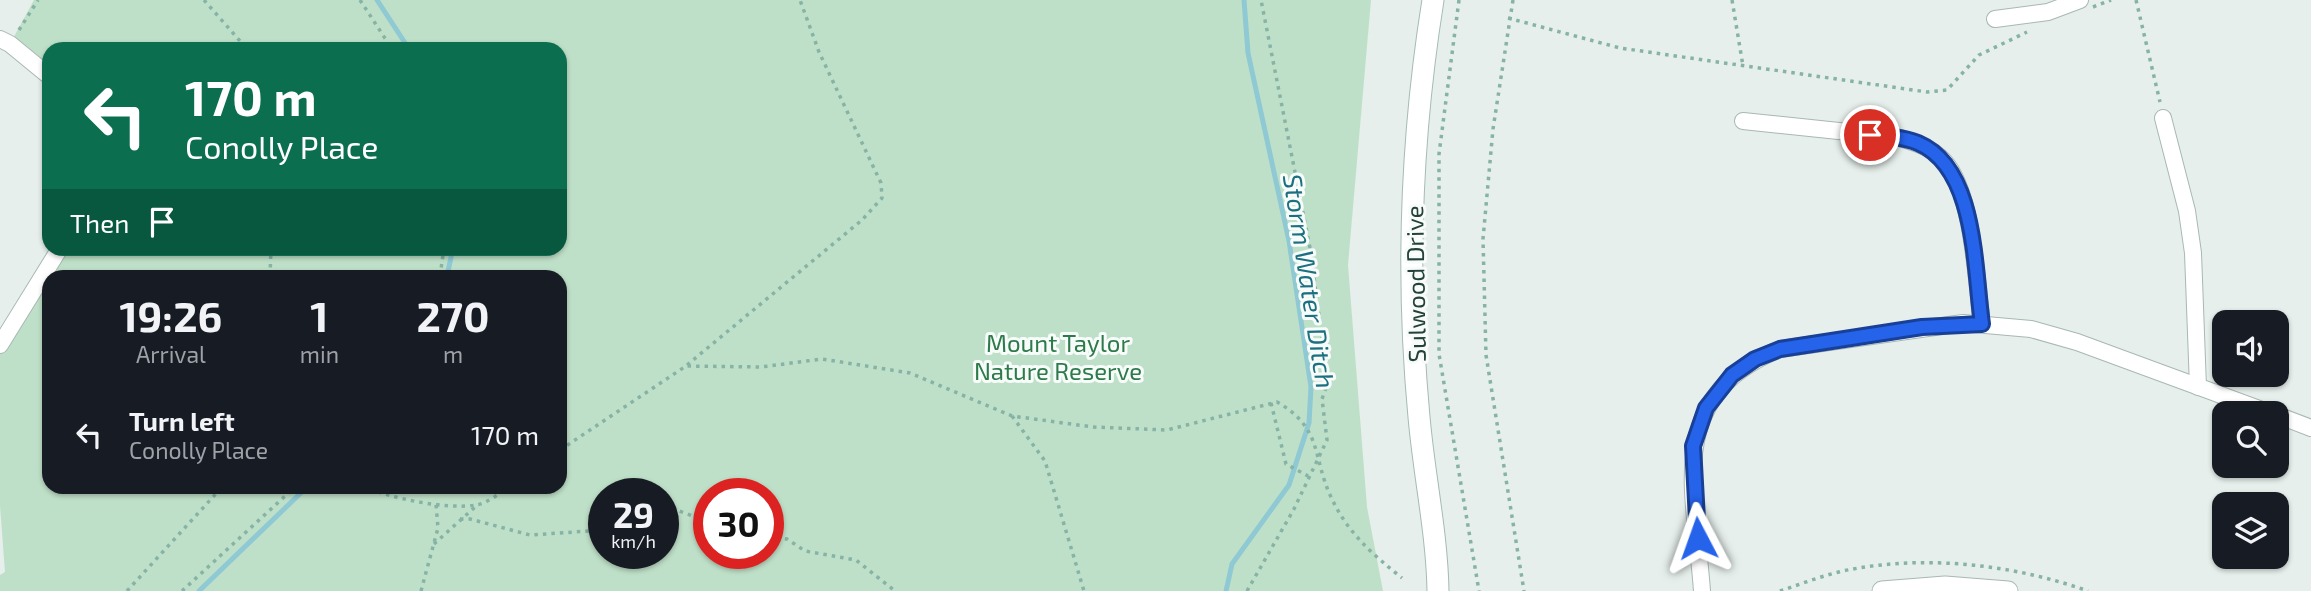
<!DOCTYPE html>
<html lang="en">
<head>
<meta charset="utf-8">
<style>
  :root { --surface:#171b24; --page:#20242c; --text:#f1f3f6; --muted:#9ea1a6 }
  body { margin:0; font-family:"Exo 2",sans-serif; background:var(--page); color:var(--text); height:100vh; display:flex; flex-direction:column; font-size:26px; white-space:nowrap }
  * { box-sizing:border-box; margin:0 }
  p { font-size:23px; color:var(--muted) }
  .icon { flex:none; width:38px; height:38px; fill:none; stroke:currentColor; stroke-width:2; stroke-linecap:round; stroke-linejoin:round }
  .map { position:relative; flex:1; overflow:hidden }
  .panel { position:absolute; left:42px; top:270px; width:525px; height:224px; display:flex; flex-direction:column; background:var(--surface); border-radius:21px; box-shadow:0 2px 5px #0004 }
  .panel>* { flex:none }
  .top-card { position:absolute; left:42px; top:42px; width:525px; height:214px; border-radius:21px; box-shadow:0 2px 5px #0004; background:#0b6e4f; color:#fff; overflow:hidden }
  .buttons { position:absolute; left:2212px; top:310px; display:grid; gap:14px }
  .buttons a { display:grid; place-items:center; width:77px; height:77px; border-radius:14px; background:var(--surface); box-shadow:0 2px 5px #0004; font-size:35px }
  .speed { position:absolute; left:588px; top:478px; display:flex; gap:14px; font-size:35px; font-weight:700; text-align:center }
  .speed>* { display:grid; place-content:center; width:91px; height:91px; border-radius:50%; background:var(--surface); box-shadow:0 2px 5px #0004; line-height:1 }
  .speed small { font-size:18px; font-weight:400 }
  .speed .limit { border:10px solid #d22; background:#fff; color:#111 }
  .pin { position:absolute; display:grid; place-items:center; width:60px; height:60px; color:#fff; margin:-30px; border:4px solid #fff; border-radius:50%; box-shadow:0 2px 7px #0007 }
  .me { position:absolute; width:77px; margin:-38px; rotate:356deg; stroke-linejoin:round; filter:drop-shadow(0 0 5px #0008) }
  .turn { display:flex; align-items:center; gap:24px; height:147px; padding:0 28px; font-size:32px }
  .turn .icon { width:91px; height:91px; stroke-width:2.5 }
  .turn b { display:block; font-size:49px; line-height:60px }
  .then { display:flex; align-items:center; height:66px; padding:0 28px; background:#0003; gap:14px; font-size:26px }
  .eta { display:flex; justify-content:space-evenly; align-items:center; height:119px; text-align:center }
  .eta b { font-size:42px; font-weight:700; line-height:49px }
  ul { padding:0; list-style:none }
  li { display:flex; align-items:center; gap:21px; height:91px; padding:0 28px }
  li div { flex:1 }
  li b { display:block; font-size:26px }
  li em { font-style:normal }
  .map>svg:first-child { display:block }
  .green { fill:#bfe0c8; fill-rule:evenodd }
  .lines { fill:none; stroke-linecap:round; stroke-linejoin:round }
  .stream { stroke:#8ec9d4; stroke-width:5 }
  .minor-casing { stroke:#a8b8b2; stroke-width:18 }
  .tertiary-casing { stroke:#a8b8b2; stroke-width:21 }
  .secondary-casing { stroke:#a4bbb3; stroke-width:23 }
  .path { stroke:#86b3a5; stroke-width:3.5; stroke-dasharray:3.5 5; stroke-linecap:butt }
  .minor { stroke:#fff; stroke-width:16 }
  .tertiary { stroke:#fff; stroke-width:19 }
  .secondary { stroke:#fff; stroke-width:21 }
  .route-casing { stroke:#184099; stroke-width:18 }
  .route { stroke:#2563eb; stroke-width:12 }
  .labels { text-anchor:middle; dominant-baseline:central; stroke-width:6; stroke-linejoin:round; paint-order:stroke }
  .street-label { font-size:24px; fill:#24423a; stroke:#f7fbf9 }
  .park-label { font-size:24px; fill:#2d7a4b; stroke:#f7fbf9 }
  .water-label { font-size:26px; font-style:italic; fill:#1c6f80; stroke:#f7fbf9 }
</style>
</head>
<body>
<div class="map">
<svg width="2311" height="591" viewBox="0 0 2311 591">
  <rect width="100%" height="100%" fill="#e6efeb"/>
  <path class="green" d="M34,0H1371L1348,265L1367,507L1383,591H0V575L5,572L0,506V345L60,249L560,248V49H49V76L10,44ZM49,276H560V486H49ZM604,494H663V553H604ZM709,494H768V553H709Z"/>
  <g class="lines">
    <g class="stream">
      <path d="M377,0L409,49"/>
      <path d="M447,276L453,248"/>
      <path d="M199,591L308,486"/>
      <path d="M1226,591L1232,564L1289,485L1309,423L1311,387L1289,241L1248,53L1244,0"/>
    </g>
    <g class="minor-casing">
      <g id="minor">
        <path d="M1995,19L2048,12L2080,0"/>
        <path d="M0,39L10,44L49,76"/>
        <path d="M2163,118L2187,211L2193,253L2198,387"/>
        <path d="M1743,121L1896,137C1914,142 1931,147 1944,161C1973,192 1976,280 1982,324"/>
        <path d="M0,345L60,248"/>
        <path d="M2277,415L2311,428"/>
        <path d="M1702,591C1695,490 1663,396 1780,349L1963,323L2031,329L2077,342L2270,413"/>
      </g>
    </g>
    <g class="tertiary-casing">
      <path id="tertiary" d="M1882,591L1945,586L2008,591"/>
    </g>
    <g class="secondary-casing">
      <path id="secondary" d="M1433,0C1411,137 1406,279 1419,417C1424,475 1437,533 1438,591"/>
    </g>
    <g class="path">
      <path d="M204,0L247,49"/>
      <path d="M360,0L392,49"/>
      <path d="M1459,0L1439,154V354L1479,591"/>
      <path d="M1513,0L1493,129L1483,239L1486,355L1524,591"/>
      <path d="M1732,0L1743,66"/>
      <path d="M2136,0L2160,102"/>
      <path d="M2093,7L2111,0"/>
      <path d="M1508,18L1620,48L1927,92L1947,90L1979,55L2027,32"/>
      <path d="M19,30L38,0"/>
      <path d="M270,276L271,248"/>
      <path d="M440,276L444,248"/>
      <path d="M687,365L862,220L882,198L881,183L819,52L800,0"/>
      <path d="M1271,403L1286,464L1308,476"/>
      <path d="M1012,416L1045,461L1084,591"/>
      <path d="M560,450L686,366L761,367L822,359L910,373L1012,416L1093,427L1167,430L1277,402C1323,428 1312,457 1331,497C1347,532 1372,554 1402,578"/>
      <path d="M362,486C389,498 447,510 476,505C486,504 501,493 509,486"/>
      <path d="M663,510H677L709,522"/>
      <path d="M460,519H470L530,535L604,530"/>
      <path d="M768,536L787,539L805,551L856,560L895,591"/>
      <path d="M434,544L475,507"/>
      <path d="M127,591L223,486"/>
      <path d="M182,591L296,486"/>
      <path d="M421,591L438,528L436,504"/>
      <path d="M1247,591L1294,509L1327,440L1322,399L1328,382L1310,248L1261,0"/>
      <path d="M1780,591C1804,583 1829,573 1853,569C1930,555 2015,565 2088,591"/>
    </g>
    <use href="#minor" class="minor"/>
    <use href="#tertiary" class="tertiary"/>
    <use href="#secondary" class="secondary"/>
  </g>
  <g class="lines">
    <g class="route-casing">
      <path id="route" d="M1698,538L1693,446L1706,408L1732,375L1755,359L1780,349L1922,327L1982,324C1974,269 1977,168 1918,143C1903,137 1886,136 1870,135"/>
    </g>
    <use href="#route" class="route"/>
  </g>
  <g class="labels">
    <g class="street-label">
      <text transform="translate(1415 284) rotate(-91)">Sulwood Drive</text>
    </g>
    <g class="park-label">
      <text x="1058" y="342">Mount Taylor<tspan x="1058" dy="28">Nature Reserve</tspan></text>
    </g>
    <g class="water-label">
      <text transform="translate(1310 281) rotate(81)">Storm Water Ditch</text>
    </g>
  </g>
</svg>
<div class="buttons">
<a><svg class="icon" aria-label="sound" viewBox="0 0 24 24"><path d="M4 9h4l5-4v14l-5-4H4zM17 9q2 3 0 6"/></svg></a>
<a><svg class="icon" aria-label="search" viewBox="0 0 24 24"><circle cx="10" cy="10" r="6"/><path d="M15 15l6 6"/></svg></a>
<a><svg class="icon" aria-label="layers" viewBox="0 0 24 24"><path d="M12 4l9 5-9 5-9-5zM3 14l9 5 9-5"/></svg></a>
</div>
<div class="speed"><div>29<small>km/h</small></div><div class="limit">30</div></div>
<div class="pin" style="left:1870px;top:135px;background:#d93025"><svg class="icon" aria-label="arrive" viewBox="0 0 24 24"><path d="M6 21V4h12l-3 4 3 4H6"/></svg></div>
<svg class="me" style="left:1698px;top:538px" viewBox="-20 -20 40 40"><path d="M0-17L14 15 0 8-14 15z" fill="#2563eb" stroke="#fff" stroke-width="4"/></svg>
<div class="top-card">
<div class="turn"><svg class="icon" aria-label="left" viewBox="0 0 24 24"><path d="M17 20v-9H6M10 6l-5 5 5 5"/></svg><div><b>170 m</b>Conolly Place</div></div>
<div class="then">Then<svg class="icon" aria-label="arrive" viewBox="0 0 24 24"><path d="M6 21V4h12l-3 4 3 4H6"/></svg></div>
</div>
<section class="panel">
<div class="eta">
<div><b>19:26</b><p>Arrival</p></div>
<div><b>1</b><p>min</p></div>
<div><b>270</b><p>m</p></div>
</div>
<ul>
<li><svg class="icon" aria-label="left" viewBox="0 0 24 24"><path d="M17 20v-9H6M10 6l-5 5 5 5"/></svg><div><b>Turn left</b><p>Conolly Place</p></div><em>170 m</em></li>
</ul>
</section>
</div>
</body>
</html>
